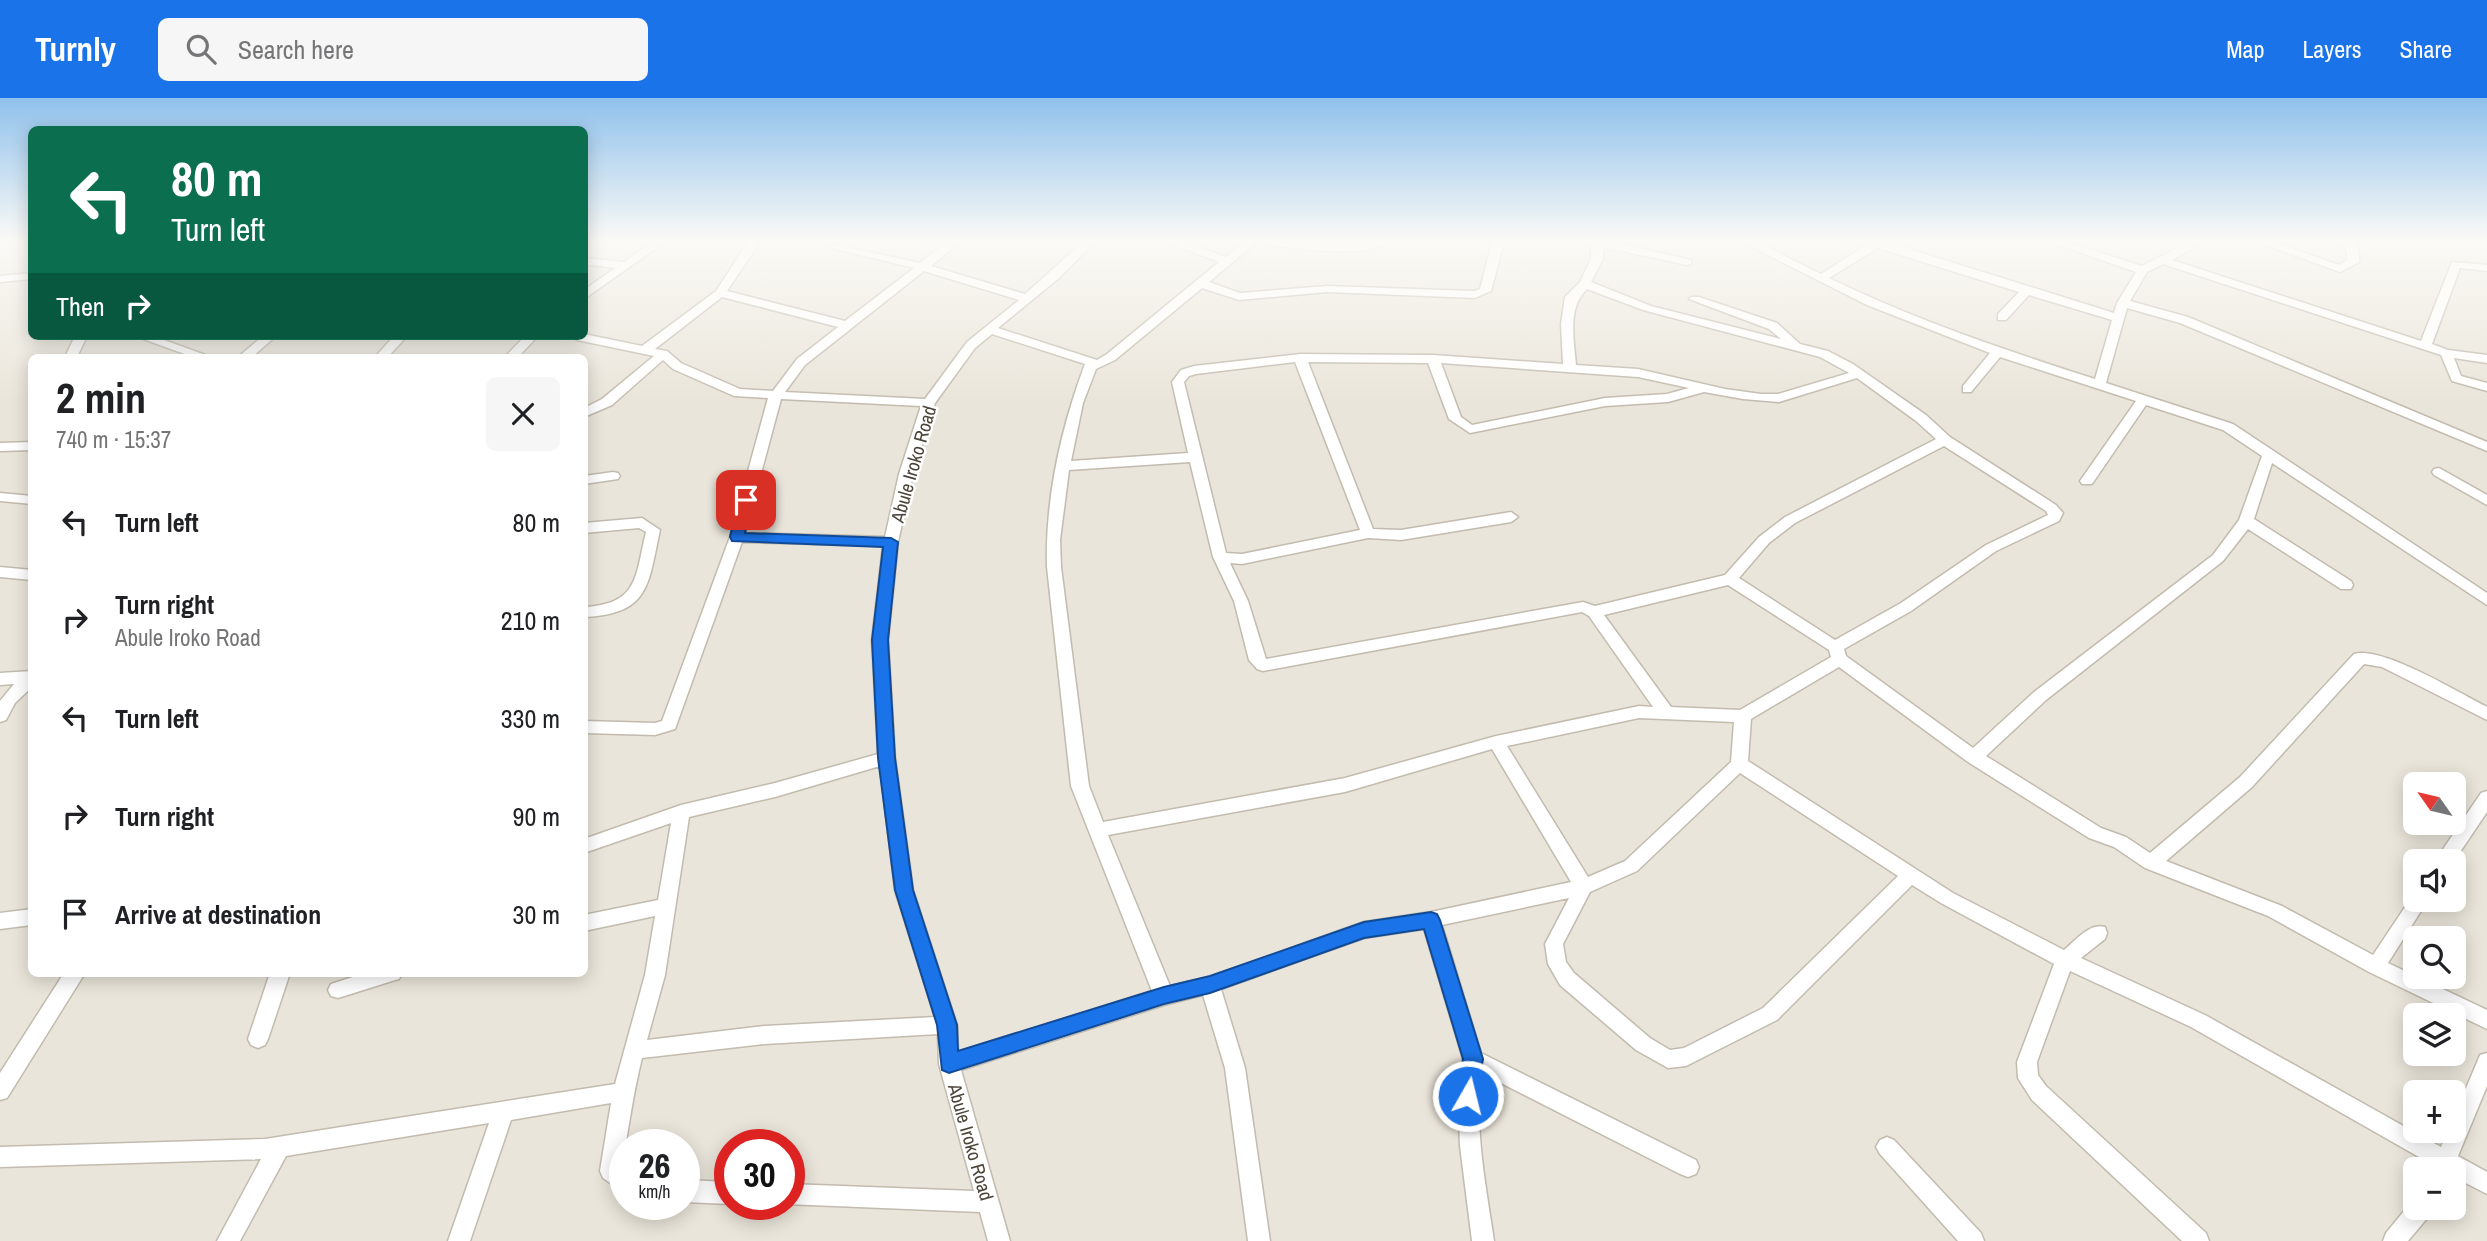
<!DOCTYPE html>
<html lang="en">
<head>
<meta charset="utf-8">
<style>
  :root { --surface:#fff; --page:#f6f6f6; --text:#202124; --muted:#757577; --accent:#1a73e8 }
  body { margin:0; font-family:"Archivo Narrow",sans-serif; background:var(--page); color:var(--text); height:100vh; display:flex; flex-direction:column; font-size:26px; white-space:nowrap }
  * { box-sizing:border-box; margin:0 }
  p { font-size:23px; color:var(--muted) }
  .icon { flex:none; width:38px; height:38px; fill:none; stroke:currentColor; stroke-width:2; stroke-linecap:round; stroke-linejoin:round }
  .map { position:relative; flex:1; overflow:hidden }
  .details { position:absolute; left:28px; top:256px; width:560px; height:623px; display:flex; flex-direction:column; background:var(--surface); border-radius:10px; box-shadow:0 4px 18px #0003 }
  .details>* { flex:none }
  .guide { position:absolute; left:28px; top:28px; width:560px; height:214px; border-radius:10px; box-shadow:0 4px 18px #0003; background:#0b6e4f; color:#fff; overflow:hidden }
  .needle { width:46px; rotate:304deg }
  .controls { position:absolute; left:2403px; top:674px; display:grid; gap:14px }
  .controls a { display:grid; place-items:center; width:63px; height:63px; border-radius:10px; background:var(--surface); box-shadow:0 4px 18px #0003; font-size:35px }
  .speed { position:absolute; left:609px; top:1031px; display:flex; gap:14px; font-size:35px; font-weight:700; text-align:center }
  .speed>* { display:grid; place-content:center; width:91px; height:91px; border-radius:50%; background:var(--surface); box-shadow:0 4px 18px #0003; line-height:1 }
  .speed small { font-size:18px; font-weight:400 }
  .speed .limit { border:10px solid #d22; background:#fff; color:#111 }
  .pin { position:absolute; display:grid; place-items:center; width:60px; height:60px; color:#fff; margin:-30px; border-radius:14px; box-shadow:0 4px 10px #0006 }
  .me { position:absolute; width:77px; margin:-38px; rotate:8deg; stroke-linejoin:round; filter:drop-shadow(0 0 5px #0008) }
  .turn { display:flex; align-items:center; gap:24px; height:147px; padding:0 28px; font-size:32px }
  .turn .icon { width:91px; height:91px; stroke-width:2.5 }
  .turn b { display:block; font-size:49px; line-height:60px }
  .then { display:flex; align-items:center; height:66px; padding:0 28px; background:#0003; gap:14px; font-size:26px }
  .round { display:grid; place-items:center; flex:none; width:74px; height:74px; border-radius:10px; background:var(--page) }
  .summary { display:flex; align-items:center; justify-content:space-between; height:119px; padding:0 28px }
  h1 { font-size:42px; font-weight:800; line-height:52px }
  ul { padding:0; list-style:none }
  li { display:flex; align-items:center; gap:21px; height:98px; padding:0 28px }
  li div { flex:1 }
  li b { display:block; font-size:26px }
  li em { font-style:normal }
  header { display:flex; align-items:center; gap:42px; box-sizing:border-box; height:98px; padding:0 35px; background:var(--accent); color:#fff }
  header strong { font-size:33px }
  nav { display:flex; gap:38px; margin-inline-start:auto; font-size:24px }
  .search { width:490px; height:63px; background:var(--page); display:flex; align-items:center; gap:18px; box-sizing:border-box; padding:0 24px; border-radius:10px; color:var(--muted); font-size:26px }
  .map>svg:first-child { display:block }
  .residential { fill:#eae5da; fill-rule:evenodd }
  .lines { fill:none; stroke-linecap:round; stroke-linejoin:round }
  .minor-casing { stroke:#c2bbae; stroke-width:3 }
  .minor { fill:#fff; fill-rule:evenodd }
  .route { fill:#1a73e8; stroke:#114b97; stroke-width:2 }
  .labels { text-anchor:middle; dominant-baseline:central; stroke-width:5; stroke-linejoin:round; paint-order:stroke }
  .street-label { font-size:19px; fill:#4b4439; stroke:#fff }
</style>
</head>
<body>
<header>
<strong>Turnly</strong>
<div class="search"><svg class="icon" aria-label="search" viewBox="0 0 24 24"><circle cx="10" cy="10" r="6"/><path d="M15 15l6 6"/></svg>Search here</div>
<nav><a>Map</a><a>Layers</a><a>Share</a></nav>
</header>
<div class="map">
<svg width="2487" height="1143" viewBox="0 0 2487 1143">
  <rect width="100%" height="100%" fill="#f6f3ec"/>
  <path class="residential" d="M0,144H31L32,238H584L585,144H2487V1143H0ZM32,259H584V875H32ZM2415,686H2454V724H2415ZM2415,763H2454V802H2415ZM2415,840H2454V878H2415ZM2415,917H2454V956H2415ZM2415,994H2454V1032H2415ZM625,1046H684V1106H625ZM730,1046H789V1106H730ZM2415,1071H2454V1110H2415Z"/>
  <g class="lines">
    <g class="minor-casing">
      <g id="minor">
        <path d="M652,144H665L584,201V192L615,170L584,166V160L624,164Z"/>
        <path d="M748,144H760L727,193L845,223L914,170L832,150V146L920,165L947,144H960L931,168L1025,196L1083,144H1095L1059,180L998,230L1097,262L1107,256L1219,164L1166,144H1183L1226,159L1244,144H1257L1209,184L1240,195L1327,188L1474,193L1480,191L1492,144H1504L1491,193L1475,200L1327,194L1239,202L1202,190L1115,262L1096,271L1083,305L1071,363L1188,355L1172,284L1181,272L1194,268L1300,256L1433,257L1563,266L1561,226L1565,199L1580,184L1591,161V144H1612L1691,162V166L1687,167L1603,149V161L1591,184L1651,208L1781,241L1769,231L1689,201L1691,199H1699L1777,225L1800,246L1828,253L1853,266L1926,317L1950,339L2056,407L2063,415L2059,423L1996,453L1911,513L1844,551L1846,558L1973,650L2034,594L2213,457L2239,422L2262,358L2223,332L2146,307L2092,386H2082L2080,383L2136,303L2000,259L1971,294H1963V288L1990,255L1867,207L1742,144H1757L1821,176L1871,144H1887L2114,215L2117,205L2136,174L2050,144H2067L2142,168L2189,144H2204L2172,162L2421,243L2452,164L2487,167V173L2460,170L2432,246L2448,252L2487,257V265L2454,260L2461,278L2487,285V293L2452,283L2441,257L2163,166L2147,174L2130,203L2188,219L2487,344V353L2180,225L2127,210L2106,285L2233,326L2487,495V507L2272,365L2254,421L2351,483L2353,487L2351,491H2341L2248,431L2223,463L2046,602L1986,658L2101,730L2126,739L2150,755L2240,679L2354,556C2383,548 2459,595 2487,609V622L2382,569L2364,566L2252,689L2166,763L2282,808L2373,857L2413,797L2415,796V802H2428L2388,865L2487,912V931L2369,874L2268,818L2145,770L2114,749L2089,740L1968,664L1839,569L1751,621L1748,663L1953,795L2064,852C2075,843 2090,824 2105,829L2107,835L2105,841L2081,860L2205,917L2441,1049L2448,1032H2454V1019L2480,957L2487,955V988L2458,1058L2487,1074V1096L2454,1079V1071H2431L2433,1067L2191,929L2070,873L2037,964L2038,977L2046,988L2206,1135L2209,1143H2182L2032,1002L2018,980L2017,964L2054,866L1941,805L1912,787L1777,922L1686,968L1668,970L1636,952L1560,887L1548,866L1545,846L1569,800L1442,827L1481,955L1696,1062L1699,1069L1696,1076L1688,1079L1680,1076L1481,975C1474,1031 1486,1088 1494,1143H1472L1460,1048L1458,998L1463,961L1424,831L1364,840L1221,891L1245,970L1270,1143H1248L1225,970L1203,897L1164,907L961,972L1010,1143H988L980,1114L785,1106H789V1086L974,1093L939,966L938,936L765,946L642,960C633,996 628,1033 622,1069L625,1071V1095L603,1080L600,1073L611,1005L511,1022L470,1143H448L489,1025L286,1058L240,1143H217L261,1061L0,1069V1049L265,1041L615,986L645,877L655,818L584,833V817L658,802L671,725L584,755V741L681,707L775,685L878,656L872,542L883,448L742,444L675,631L655,637L584,635V623L655,625L662,623L730,439L768,300L734,298L673,271L663,262L612,307L584,319V310L602,301L654,258L577,242L571,238H584V236L642,248L716,193ZM1878,150L2019,194L1998,216V222H2006L2029,197L2112,222L2095,281C2005,252 1915,222 1829,180ZM924,173L1019,202L967,244L925,301L785,294L805,267ZM1587,191L1643,212L1820,259L1849,275L1778,296H1761L1725,291L1638,271L1576,267C1574,242 1567,209 1587,191ZM722,199L838,229L797,261L773,293L740,291L681,265L667,253L655,251ZM992,236L1085,266C1061,330 1045,401 1047,469L1071,688L1152,893L958,954L957,927L913,792L895,660L888,542L898,444L913,376L935,305L975,250ZM1295,264L1360,432L1242,456L1226,455L1184,284L1189,278L1196,276ZM1308,264L1428,265L1449,321L1470,335L1605,308L1668,304L1704,294L1743,301L1779,304L1857,280L1916,323L1936,341L1785,419L1759,439L1725,477L1595,508L1583,504L1266,561L1248,503L1230,465L1242,466L1368,440L1401,442L1511,424L1518,419L1511,414L1401,432L1373,431ZM1441,265L1638,279L1689,290L1667,296L1605,300L1472,327L1461,319ZM781,301L921,308L899,376L885,439L745,435ZM1944,348L2046,413L2048,417L1986,447L1901,505L1835,542L1739,480L1769,445L1795,425ZM1190,364L1213,459L1234,503L1249,562L1257,571L1263,573L1582,514L1589,518L1653,609L1639,608L1496,638L1345,680L1103,724L1089,688L1061,469L1060,442L1069,372ZM1728,487L1829,552L1831,559L1740,612L1671,609L1604,517ZM1639,620L1734,624L1731,664L1625,763L1588,779L1507,648ZM1492,651L1571,784L1431,814L1364,824L1210,879L1170,888L1108,737L1345,694ZM880,668L895,792L935,919L765,928L647,942L665,877L689,719L775,699ZM1740,675L1898,778L1763,910L1684,950L1670,952L1650,940L1574,875L1566,864L1563,846L1590,794L1637,773Z"/>
        <path d="M1261,144H1388C1363,162 1297,149 1267,147Z"/>
        <path d="M2257,144H2274L2339,167L2347,162V154L2342,144H2354L2359,154V164L2340,174Z"/>
        <path d="M32,175V181L0,184V178Z"/>
        <path d="M75,238H87L77,259H65Z"/>
        <path d="M135,238H153L211,259H193Z"/>
        <path d="M263,238H276L252,259H238Z"/>
        <path d="M394,238H407L388,259H375Z"/>
        <path d="M525,238H538L518,259H505Z"/>
        <path d="M32,344V352L0,353V345Z"/>
        <path d="M2439,370L2487,397V407L2434,377L2432,374L2434,371Z"/>
        <path d="M613,374L618,375L620,378L618,381L584,386V378Z"/>
        <path d="M0,395L32,398V406L0,403Z"/>
        <path d="M642,420L660,432C648,487 650,516 584,519V509C639,506 635,479 646,434L639,430L584,435V425Z"/>
        <path d="M0,469L32,472V482L0,479Z"/>
        <path d="M32,573V589L15,605L6,622L0,624V603L14,586L0,587V575Z"/>
        <path d="M2487,693V714L2454,763H2435L2481,695Z"/>
        <path d="M32,811V827L0,831V815Z"/>
        <path d="M64,875H85L7,1000L0,1002V975Z"/>
        <path d="M270,875H290L268,941L265,947L258,950L251,947L248,941Z"/>
        <path d="M365,875H402L399,881L392,883L338,900L331,898L328,892L331,886Z"/>
        <path d="M1887,1039L1894,1042L1981,1135L1984,1143H1958L1880,1056L1876,1049L1880,1042Z"/>
        <path d="M684,1082L730,1084V1106L684,1104Z"/>
        <path d="M2413,1102L2415,1110H2432L2429,1118L2408,1143H2383L2386,1135Z"/>
      </g>
    </g>
    <use href="#minor" class="minor"/>
  </g>
  <linearGradient id="sky" x2="0" y2="1"><stop stop-color="#8fc1ec"/><stop offset="0.47" stop-color="#fbfaf6"/><stop offset="1" stop-color="#fbfaf6" stop-opacity="0"/></linearGradient>
  <rect width="2487" height="304" fill="url(#sky)"/>
  <path class="route" d="M746,398L753,402L745,435L891,440L898,444L888,542L895,660L913,792L957,927L958,953L1164,889L1210,878L1364,824L1431,814L1437,816L1440,822L1483,961L1475,1005L1468,1008L1461,1005L1458,998L1463,961L1424,831L1364,840L1210,895L1164,906L949,975L942,972L937,927L895,792L878,660L872,542L883,449L732,443L730,439L739,402Z"/>
  <g class="labels">
    <g class="street-label">
      <text transform="translate(913 366) rotate(-74)">Abule Iroko Road</text>
      <text transform="translate(971 1044) rotate(74)">Abule Iroko Road</text>
    </g>
  </g>
</svg>
<div class="controls">
<a><svg class="needle" viewBox="-14 -14 28 28"><path d="M0-13l5 13h-10z" fill="#e53935"/><path d="M0 13l5-13h-10z" fill="#757577"/></svg></a>
<a><svg class="icon" aria-label="sound" viewBox="0 0 24 24"><path d="M4 9h4l5-4v14l-5-4H4zM17 9q2 3 0 6"/></svg></a>
<a><svg class="icon" aria-label="search" viewBox="0 0 24 24"><circle cx="10" cy="10" r="6"/><path d="M15 15l6 6"/></svg></a>
<a><svg class="icon" aria-label="layers" viewBox="0 0 24 24"><path d="M12 4l9 5-9 5-9-5zM3 14l9 5 9-5"/></svg></a>
<a>+</a>
<a>−</a>
</div>
<div class="speed"><div>26<small>km/h</small></div><div class="limit">30</div></div>
<div class="pin" style="left:746px;top:402px;background:#d93025"><svg class="icon" aria-label="arrive" viewBox="0 0 24 24"><path d="M6 21V4h12l-3 4 3 4H6"/></svg></div>
<svg class="me" style="left:1468px;top:998px" viewBox="-20 -20 40 40"><circle r="17" fill="#1a73e8" stroke="#fff" stroke-width="3"/><path d="M0-11L8 9 0 5-8 9z" fill="#fff"/></svg>
<div class="guide">
<div class="turn"><svg class="icon" aria-label="left" viewBox="0 0 24 24"><path d="M17 20v-9H6M10 6l-5 5 5 5"/></svg><div><b>80 m</b>Turn left</div></div>
<div class="then">Then<svg class="icon" aria-label="right" viewBox="0 0 24 24"><path d="M7 20v-9h11M14 6l5 5-5 5"/></svg></div>
</div>
<section class="details">
<div class="summary"><div><h1>2 min</h1><p>740 m · 15:37</p></div><a class="round"><svg class="icon" aria-label="close" viewBox="0 0 24 24"><path d="M6 6l12 12M18 6L6 18"/></svg></a></div>
<ul>
<li><svg class="icon" aria-label="left" viewBox="0 0 24 24"><path d="M17 20v-9H6M10 6l-5 5 5 5"/></svg><div><b>Turn left</b></div><em>80 m</em></li>
<li><svg class="icon" aria-label="right" viewBox="0 0 24 24"><path d="M7 20v-9h11M14 6l5 5-5 5"/></svg><div><b>Turn right</b><p>Abule Iroko Road</p></div><em>210 m</em></li>
<li><svg class="icon" aria-label="left" viewBox="0 0 24 24"><path d="M17 20v-9H6M10 6l-5 5 5 5"/></svg><div><b>Turn left</b></div><em>330 m</em></li>
<li><svg class="icon" aria-label="right" viewBox="0 0 24 24"><path d="M7 20v-9h11M14 6l5 5-5 5"/></svg><div><b>Turn right</b></div><em>90 m</em></li>
<li><svg class="icon" aria-label="arrive" viewBox="0 0 24 24"><path d="M6 21V4h12l-3 4 3 4H6"/></svg><div><b>Arrive at destination</b></div><em>30 m</em></li>
</ul>
</section>
</div>
</body>
</html>
